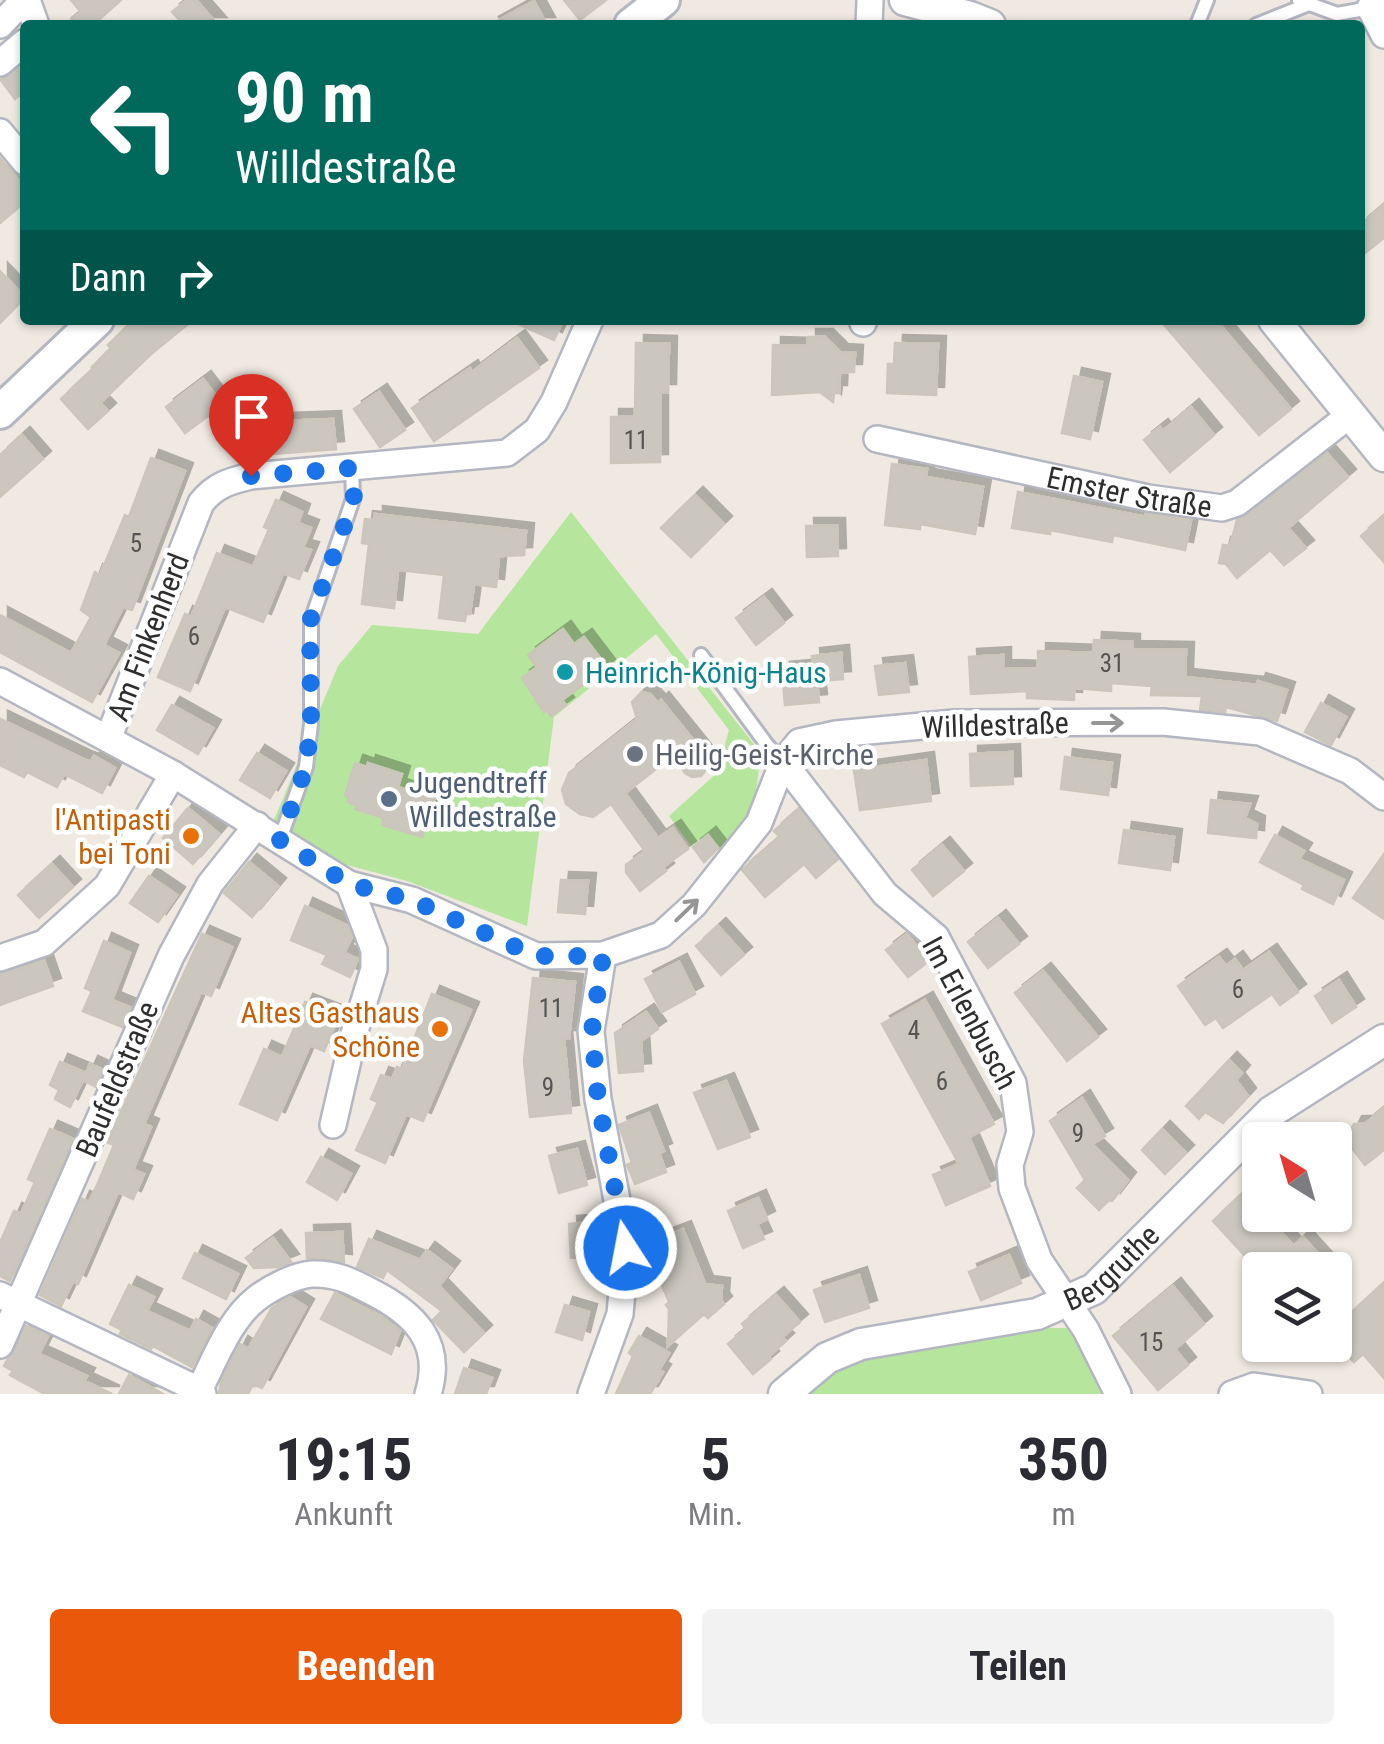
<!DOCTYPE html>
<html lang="de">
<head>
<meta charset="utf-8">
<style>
  :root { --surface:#fff; --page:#f2f2f3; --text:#2b2b33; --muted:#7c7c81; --accent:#ea580c }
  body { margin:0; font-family:"Roboto Condensed",sans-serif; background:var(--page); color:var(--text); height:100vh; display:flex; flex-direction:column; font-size:38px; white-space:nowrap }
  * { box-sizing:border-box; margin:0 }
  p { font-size:32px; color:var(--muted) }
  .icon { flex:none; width:55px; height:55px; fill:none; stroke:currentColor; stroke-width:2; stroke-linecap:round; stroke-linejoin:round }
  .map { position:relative; height:1394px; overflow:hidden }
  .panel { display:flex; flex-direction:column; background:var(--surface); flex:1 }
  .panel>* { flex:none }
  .hud { position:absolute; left:20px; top:20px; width:1345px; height:305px; border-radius:10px; box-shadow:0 2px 8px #0004; background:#00695c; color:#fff; overflow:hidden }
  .needle { width:65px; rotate:323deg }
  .tools { position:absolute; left:1242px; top:1122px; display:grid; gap:20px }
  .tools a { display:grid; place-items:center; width:110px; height:110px; border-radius:10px; background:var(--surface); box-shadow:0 2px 8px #0004; font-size:50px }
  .pin { position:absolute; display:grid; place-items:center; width:85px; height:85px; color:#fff; margin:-102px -42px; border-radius:50% 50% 50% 0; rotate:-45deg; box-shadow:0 0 10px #0007 }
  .pin .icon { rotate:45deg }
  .me { position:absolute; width:110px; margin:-55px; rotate:349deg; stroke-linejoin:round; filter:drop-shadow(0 0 8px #0008) }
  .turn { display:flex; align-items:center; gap:35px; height:210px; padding:0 50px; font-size:45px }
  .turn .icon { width:130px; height:130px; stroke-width:2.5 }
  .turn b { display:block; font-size:70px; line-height:85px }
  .then { display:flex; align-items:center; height:95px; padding:0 50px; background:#0003; gap:20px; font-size:38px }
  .eta { display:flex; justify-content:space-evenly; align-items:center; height:170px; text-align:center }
  .eta b { font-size:60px; font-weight:700; line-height:70px }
  .button { display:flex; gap:20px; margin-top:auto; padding:20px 50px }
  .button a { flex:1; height:115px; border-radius:10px; background:var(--accent); color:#fff; font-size:40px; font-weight:700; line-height:115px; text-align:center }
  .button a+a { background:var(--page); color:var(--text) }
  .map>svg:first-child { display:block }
  .green { fill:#b6e59e }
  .building { fill:#cbc7bf; stroke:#cbc5ba; stroke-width:2.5; filter:url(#shadow) }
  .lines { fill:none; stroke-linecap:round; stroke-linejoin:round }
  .service-casing { stroke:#b4b7c1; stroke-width:18 }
  .minor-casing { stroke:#b4b7c1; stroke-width:30 }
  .tertiary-casing { stroke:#b4b7c1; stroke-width:35 }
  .secondary-casing { stroke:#b4b7c1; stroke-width:38 }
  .service { stroke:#fff; stroke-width:12 }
  .minor { stroke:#fff; stroke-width:25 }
  .tertiary { stroke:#fff; stroke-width:30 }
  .secondary { stroke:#fff; stroke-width:32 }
  .oneway { stroke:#969696 }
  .route { stroke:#1a73e8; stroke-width:18; stroke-dasharray:0 32.4 }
  .culture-dot { fill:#0f9aa8; stroke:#fff; stroke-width:4 }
  .worship-dot { fill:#6b7280; stroke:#fff; stroke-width:4 }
  .service-dot { fill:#5c6f8a; stroke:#fff; stroke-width:4 }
  .food-dot { fill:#e8710a; stroke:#fff; stroke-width:4 }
  .labels { text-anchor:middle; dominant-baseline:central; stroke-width:9; stroke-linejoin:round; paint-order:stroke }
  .number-label { font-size:25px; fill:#555452 }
  .street-label { font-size:30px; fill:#2e2e2e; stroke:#fff }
  .culture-label { font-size:30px; fill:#0d838f; stroke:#fff; text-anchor:start }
  .worship-label { font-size:30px; fill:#5b616d; stroke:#fff; text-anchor:start }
  .service-label { font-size:30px; fill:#4e5e75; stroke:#fff; text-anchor:start }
  .food-label { font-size:30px; fill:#c56008; stroke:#fff; text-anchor:end }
</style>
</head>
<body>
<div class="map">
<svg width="1384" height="1394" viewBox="0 0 1384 1394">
  <defs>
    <filter id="shadow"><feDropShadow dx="8" dy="-8" stdDeviation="0" flood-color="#0004"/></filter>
  </defs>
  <rect width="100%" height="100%" fill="#efe9e1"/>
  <g class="green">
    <path d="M571,512L760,752C757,803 753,812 721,852L708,834L691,846L669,816L717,773L729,730L656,634L554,717L527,926L407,881L343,864L274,820L338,666L372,625L478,634Z"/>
    <path d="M1048,1328H1071L1109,1394H796L831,1366L914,1343Z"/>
  </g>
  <g class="building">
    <path d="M71,0H121L93,25H65L81,12Z"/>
    <path d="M187,0H196L218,25H184L172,12Z"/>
    <path d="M564,0H606L580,20Z"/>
    <path d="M534,1L547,25H490Z"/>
    <path d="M25,63V91L15,99L0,79L10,76Z"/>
    <path d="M0,158L25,188V202L0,223Z"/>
    <path d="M1384,205V238L1360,257V225Z"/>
    <path d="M0,271L25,297L0,323Z"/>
    <path d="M134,320H193L151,354L100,403L108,411L88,429L61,399L94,368L92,367L111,348L108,345Z"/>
    <path d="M510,320H563L554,340Z"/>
    <path d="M1160,320H1216L1291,409L1259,435Z"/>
    <path d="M808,337H825L840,352L855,353L854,372H840L839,393H834L833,402L820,392L772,395L773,345L808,346Z"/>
    <path d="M517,338L539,368L434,441L412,408L470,368L472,372Z"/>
    <path d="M636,343L669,344L668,392H660V462L611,463V417H635Z"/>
    <path d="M895,343L938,344L936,395L887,393L888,364H894Z"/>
    <path d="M1074,376L1102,382L1090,439L1062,433Z"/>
    <path d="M203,379L223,405L185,433L166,407Z"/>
    <path d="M379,392L405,430L380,447L354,409Z"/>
    <path d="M1191,407L1214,435L1170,472L1144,440L1160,427L1163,431Z"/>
    <path d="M333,419L336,449L260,455L257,422Z"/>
    <path d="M22,435L43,459L0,497V455Z"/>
    <path d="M1327,453L1348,477L1288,528L1306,548L1284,565L1270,550L1237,578L1226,564L1219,563L1223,545L1230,546L1237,520Z"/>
    <path d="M151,458L185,471L132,610L123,607L104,645L119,653L92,702L0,652V615L71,653L91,617L81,610L95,572L100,575L125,515L129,517Z"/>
    <path d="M892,464L927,469L926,477L983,487L975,534L920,524V529L885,525Z"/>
    <path d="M1018,492L1146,517V514L1191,520L1185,550L1113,535L1112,542L1050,530V534L1012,528Z"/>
    <path d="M695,495L724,524L691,557L661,528Z"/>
    <path d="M276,500L302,512L298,523L311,528L303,548L311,550L299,579L283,573L263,622L225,607L190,691L158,677L185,614L191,617L217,553L253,567L269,529L264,527Z"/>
    <path d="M375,514L526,531L524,555L499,556L496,587L474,584L470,614H466L465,621L439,618L444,575L398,570L394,608L362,604L369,544L362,543L365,519L375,520Z"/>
    <path d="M1384,516V562L1361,536Z"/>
    <path d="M806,526H837L838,556L807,557Z"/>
    <path d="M764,597L784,623L756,645L736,618Z"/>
    <path d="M563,629L574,644L584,637L607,667L562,700L566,705L551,716L546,710L544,712L522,678L537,667L528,655Z"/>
    <path d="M1094,640L1132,642V649L1186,650L1185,677L1257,685L1258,681L1287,690L1277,721L1226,707L1225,712L1200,710L1202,696L1151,695L1152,686L1111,683V691L1074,688V700L1027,698V691L971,694L969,657L1003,655V668L1038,669V651L1093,653Z"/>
    <path d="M841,653L843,679L817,681L819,702L785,705L782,670L813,667L812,656Z"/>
    <path d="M905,663L909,692L879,695L875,666Z"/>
    <path d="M642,692L650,694L658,703L661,700L707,757L709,766L701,776L692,777L685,773L673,756L625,793L658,838L673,828L688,849L663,867L666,871L640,891L626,872V865L645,851L611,804L593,817L580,814L566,804L562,790L569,773L637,719L632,702Z"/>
    <path d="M1321,703L1346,717L1331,745L1305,732Z"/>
    <path d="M172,705L213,728L198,754L157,730Z"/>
    <path d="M0,719L83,759L91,762L94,756L115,768L102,793L64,774L57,787L27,772L24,777L0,765Z"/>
    <path d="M1012,752L1013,784L971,786L970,754Z"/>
    <path d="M257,753L286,771L270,798L240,780Z"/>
    <path d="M1065,757L1112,763L1108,795L1061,789Z"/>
    <path d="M926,760L931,801L860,810L854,770Z"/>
    <path d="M355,763L367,767L368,763L402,774L398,787L435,798L422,837L382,825L384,818L355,809L357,806L348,802L349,798L345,795Z"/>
    <path d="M1211,800L1250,804L1245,818L1257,824L1256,838L1208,833Z"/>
    <path d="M188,808L219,834L193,864L163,838Z"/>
    <path d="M799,809L838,859L816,878L804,864L765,897L742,870L780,837L774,831Z"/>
    <path d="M1124,830L1174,837L1170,870L1119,863Z"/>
    <path d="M708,835L718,848L704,862L693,847Z"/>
    <path d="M1275,835L1304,851L1299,859L1344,880L1333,904L1302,889L1304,885L1260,862Z"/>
    <path d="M942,845L964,871L933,896L912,870Z"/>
    <path d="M1384,854V919L1353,898Z"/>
    <path d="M249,862L278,886L252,917L224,893Z"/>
    <path d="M52,864L73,887L39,918L18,895Z"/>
    <path d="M149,876L177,895L158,922L130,903Z"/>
    <path d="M561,880L588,881L585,914L558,912Z"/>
    <path d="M305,906L348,926L352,937L344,953L358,959L350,977L322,964L327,955L291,940Z"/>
    <path d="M998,918L1019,944L988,968L968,942Z"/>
    <path d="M718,926L744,955L721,975L696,946Z"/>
    <path d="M202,934L232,947L211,996L201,992L144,1124L151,1127L133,1170L144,1174L133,1199L118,1192L78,1284L73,1281L61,1306L40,1295L82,1199L89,1202L98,1183L114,1145L107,1142Z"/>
    <path d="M907,934L929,961L908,977L886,950Z"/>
    <path d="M104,941L130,953L112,1000L131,1008L122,1027L83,1011L92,991L85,988Z"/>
    <path d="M1269,952L1298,992L1280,1005L1272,994L1223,1028L1216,1018L1205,1025L1178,986L1219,957L1226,966L1235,959L1243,970Z"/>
    <path d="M44,960L53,986L0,1005V974Z"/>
    <path d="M679,962L695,994L662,1012L645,979Z"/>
    <path d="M1043,971L1098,1037L1067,1061L1015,993Z"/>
    <path d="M533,978L575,982L569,1038H564L571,1113L530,1117L524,1061Z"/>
    <path d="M1339,980L1356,1007L1332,1023L1315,996Z"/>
    <path d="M432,994L471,1010L423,1121L406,1114L385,1163L356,1150L378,1102L371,1099L381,1075L392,1079L397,1067L402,1069Z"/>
    <path d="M925,1000L994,1124L969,1137L990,1186L946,1205L933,1175L959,1164L882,1024Z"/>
    <path d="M305,1002L339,1015L324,1051L310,1045L277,1120L240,1104L264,1049L282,1057Z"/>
    <path d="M646,1012L658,1029L641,1041L643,1071L619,1073L615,1033Z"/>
    <path d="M1229,1060L1242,1073L1236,1080L1248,1096L1223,1123L1205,1112L1199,1119L1186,1106Z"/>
    <path d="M60,1062L86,1073L90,1064L103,1070L96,1087L83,1080L70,1107L55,1099L59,1090L50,1085Z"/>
    <path d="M726,1081L750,1137L718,1149L694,1093Z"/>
    <path d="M1082,1098L1105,1136L1092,1144L1128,1180L1112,1201L1109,1200L1099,1210L1077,1188L1085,1180L1050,1121Z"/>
    <path d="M1384,1108V1150L1365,1165L1348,1143V1136L1354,1124H1365Z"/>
    <path d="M649,1113L664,1151L659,1153L666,1172L635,1184L627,1165L632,1163L619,1125Z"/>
    <path d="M50,1129L73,1139L10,1281L0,1276V1243L14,1211L21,1214L35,1182L28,1179Z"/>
    <path d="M1162,1129L1186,1153L1165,1174L1142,1150Z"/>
    <path d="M577,1149L587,1185L559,1193L549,1156Z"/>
    <path d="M321,1157L351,1174L337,1200L307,1182Z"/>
    <path d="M1244,1192L1260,1209V1215H1265L1294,1246L1303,1237L1333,1270H1258L1213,1221Z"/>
    <path d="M758,1198L767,1219L757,1224L764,1239L743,1248L728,1211Z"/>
    <path d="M594,1222L597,1256L571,1258L569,1224Z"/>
    <path d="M683,1229L705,1284L722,1286L721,1300L724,1304L708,1318L704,1314L668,1346L669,1309L666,1305L669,1302L653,1263L658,1261L650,1242Z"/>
    <path d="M342,1232L344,1262L307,1258L306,1233Z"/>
    <path d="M273,1238L291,1262L278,1267L254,1268L246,1258Z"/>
    <path d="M369,1239L420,1260L427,1250L452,1269L439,1286L484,1333L464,1352L433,1320L442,1311L387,1270L383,1278L357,1267Z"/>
    <path d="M195,1253L238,1274L226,1299L183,1278Z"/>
    <path d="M1009,1255L1021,1283L981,1300L969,1272Z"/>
    <path d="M859,1275L869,1308L825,1322L814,1290Z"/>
    <path d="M1384,1283V1378L1363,1354L1354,1362L1335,1342V1328Z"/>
    <path d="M129,1285L154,1297L147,1311L190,1331L196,1319L212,1328L192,1367L153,1346L151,1349L120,1334L122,1330L110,1324Z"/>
    <path d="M1173,1286L1204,1324L1175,1349L1188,1365L1158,1390L1113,1336Z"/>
    <path d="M335,1293L381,1316L400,1331L391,1354L321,1319Z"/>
    <path d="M776,1295L800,1322L782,1337L786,1341L769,1356L771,1359L753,1374L728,1344L746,1329L742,1324Z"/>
    <path d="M290,1297L306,1307L262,1388L253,1384L248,1394H219L221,1382L240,1344L248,1349L272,1308Z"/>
    <path d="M565,1305L589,1312L582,1340L556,1332Z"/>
    <path d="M26,1326L48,1336L39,1354L87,1376L84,1381L112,1394H45L10,1375L13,1371L4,1366Z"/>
    <path d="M639,1336L669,1353L659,1370L663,1372L650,1394H616L633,1356L629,1353Z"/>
    <path d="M464,1368L492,1378L486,1394H455Z"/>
    <path d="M129,1375L163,1394H119Z"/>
  </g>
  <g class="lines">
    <g class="service-casing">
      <g id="service">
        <path d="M1299,0L1337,14L1370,8"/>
        <path d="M1197,25L1207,0"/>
        <path d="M1256,25L1309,4"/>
        <path d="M701,655L767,745L783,762"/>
        <path d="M280,839L306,767L311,724V621L353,499L352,468"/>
      </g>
    </g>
    <g class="minor-casing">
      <g id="minor">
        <path d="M27,0L36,25"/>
        <path d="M1374,0L1370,8L1384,35"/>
        <path d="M0,25L24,0"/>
        <path d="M869,25L870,0"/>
        <path d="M0,63L25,42"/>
        <path d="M0,132L25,162"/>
        <path d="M863,323L864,320"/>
        <path id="s1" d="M877,439L1148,498L1222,508L1237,503L1351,414"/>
        <path d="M0,681L173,774L349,884L412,900L536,956L603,955L661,935L694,905L759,823L783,762L799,742L836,734L954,723L1163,722L1260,732L1350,771L1384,797"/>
        <path d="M108,739L201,503C215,485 230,481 251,476L507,453L537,430L554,402L590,320"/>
        <path d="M783,762L885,894L936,937L1013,1083L1020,1132L1010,1165L1012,1188L1039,1260L1086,1330L1118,1394"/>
        <path d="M0,958L44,943L107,886L173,774"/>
        <path d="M333,1125L354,1034L374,969V950L349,884"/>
        <path d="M0,1295L199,1390"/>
        <path d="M0,1345L171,956L210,884L257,825"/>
        <path d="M203,1394L199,1390C215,1360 229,1320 256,1299C270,1288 295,1275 312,1274C335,1273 351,1281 370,1291C414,1313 444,1342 428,1394"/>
        <path d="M591,1394L620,1314L626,1248L598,1099L591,1031L603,955"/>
        <path d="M1232,1394L1254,1386L1309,1394"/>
      </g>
    </g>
    <g class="tertiary-casing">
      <g id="tertiary">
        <path d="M905,0L970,17L990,25"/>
        <path d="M1274,320L1384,456"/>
        <path id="s2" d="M784,1394L827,1358L861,1344L1037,1314L1094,1289L1271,1112L1384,1040"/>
      </g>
    </g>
    <g class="secondary-casing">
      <g id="secondary">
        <path d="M631,25L663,0"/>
        <path d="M0,412L97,320"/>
      </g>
    </g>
    <use href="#service" class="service"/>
    <use href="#minor" class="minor"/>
    <use href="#tertiary" class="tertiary"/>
    <use href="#secondary" class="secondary"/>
  </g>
  <defs><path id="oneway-shaft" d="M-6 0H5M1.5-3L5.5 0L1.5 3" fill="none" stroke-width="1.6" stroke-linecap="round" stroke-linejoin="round" transform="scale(2.5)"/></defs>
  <g class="oneway">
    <use href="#oneway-shaft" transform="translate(1108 723)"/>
    <use href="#oneway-shaft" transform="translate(687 910) rotate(-44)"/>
  </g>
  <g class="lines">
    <path class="route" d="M251,476L352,468L354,499L310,621L311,724L306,767L280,840L349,884L412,900L536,956H603L592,1030L598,1099L626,1248"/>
  </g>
  <circle class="culture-dot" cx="565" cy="672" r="10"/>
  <circle class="worship-dot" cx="635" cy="754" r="10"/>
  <circle class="service-dot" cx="389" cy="799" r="10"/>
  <g class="food-dot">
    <circle cx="191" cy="836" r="10"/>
    <circle cx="440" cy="1029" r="10"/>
  </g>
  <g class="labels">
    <g class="number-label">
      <text x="636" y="440">11</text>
      <text x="136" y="543">5</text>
      <text x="194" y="636">6</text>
      <text x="1112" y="663">31</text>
      <text x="1238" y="989">6</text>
      <text x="551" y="1008">11</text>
      <text x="914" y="1030">4</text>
      <text x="942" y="1081">6</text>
      <text x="548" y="1087">9</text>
      <text x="1078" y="1133">9</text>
      <text x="1151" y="1342">15</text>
    </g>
    <g class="street-label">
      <text stroke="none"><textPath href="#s1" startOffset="258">Emster Straße</textPath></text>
      <text transform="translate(148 637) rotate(-69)">Am Finkenherd</text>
      <text transform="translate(995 725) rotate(-2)">Willdestraße</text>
      <text transform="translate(970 1013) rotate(62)">Im Erlenbusch</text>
      <text transform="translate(117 1079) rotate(-67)">Baufeldstraße</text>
      <text stroke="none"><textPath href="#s2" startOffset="360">Bergruthe</textPath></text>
    </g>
    <g class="culture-label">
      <text x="585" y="672">Heinrich-König-Haus</text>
    </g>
    <g class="worship-label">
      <text x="655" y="754">Heilig-Geist-Kirche</text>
    </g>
    <g class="service-label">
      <text x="409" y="782">Jugendtreff<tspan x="409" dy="34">Willdestraße</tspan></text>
    </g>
    <g class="food-label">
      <text x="171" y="819">l'Antipasti<tspan x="171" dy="34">bei Toni</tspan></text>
      <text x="420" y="1012">Altes Gasthaus<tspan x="420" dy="34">Schöne</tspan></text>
    </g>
  </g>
</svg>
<div class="tools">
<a><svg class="needle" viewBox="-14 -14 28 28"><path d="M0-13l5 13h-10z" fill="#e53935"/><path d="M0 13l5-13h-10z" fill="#7c7c81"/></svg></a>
<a><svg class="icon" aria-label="layers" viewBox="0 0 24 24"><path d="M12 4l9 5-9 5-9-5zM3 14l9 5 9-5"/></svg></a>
</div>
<div class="pin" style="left:251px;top:476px;background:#d93025"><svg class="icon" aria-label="arrive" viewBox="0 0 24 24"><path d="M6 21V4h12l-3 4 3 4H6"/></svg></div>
<svg class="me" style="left:626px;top:1248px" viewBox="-20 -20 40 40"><circle r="17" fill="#1a73e8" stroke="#fff" stroke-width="3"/><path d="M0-11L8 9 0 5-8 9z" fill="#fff"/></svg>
<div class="hud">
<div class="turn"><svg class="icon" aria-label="left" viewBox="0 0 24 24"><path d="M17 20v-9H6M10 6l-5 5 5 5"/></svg><div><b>90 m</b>Willdestraße</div></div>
<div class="then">Dann<svg class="icon" aria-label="right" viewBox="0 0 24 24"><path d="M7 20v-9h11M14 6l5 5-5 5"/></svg></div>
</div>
</div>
<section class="panel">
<div class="eta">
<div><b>19:15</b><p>Ankunft</p></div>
<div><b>5</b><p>Min.</p></div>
<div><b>350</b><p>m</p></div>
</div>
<div class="button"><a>Beenden</a><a>Teilen</a></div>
</section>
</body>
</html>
